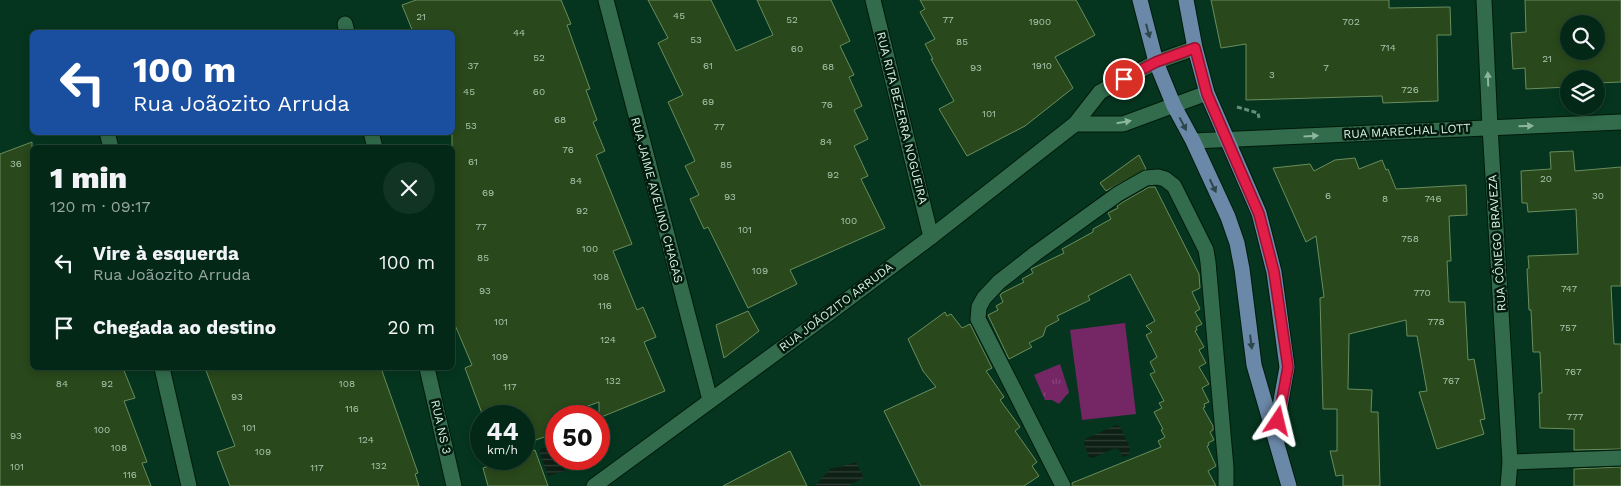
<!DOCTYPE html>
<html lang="pt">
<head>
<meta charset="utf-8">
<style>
  :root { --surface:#042817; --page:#123424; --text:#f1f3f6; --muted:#97a6a1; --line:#254436 }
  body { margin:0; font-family:"Work Sans",sans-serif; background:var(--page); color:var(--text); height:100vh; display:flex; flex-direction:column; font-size:19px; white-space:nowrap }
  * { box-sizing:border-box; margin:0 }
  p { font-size:16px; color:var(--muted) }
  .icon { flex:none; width:28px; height:28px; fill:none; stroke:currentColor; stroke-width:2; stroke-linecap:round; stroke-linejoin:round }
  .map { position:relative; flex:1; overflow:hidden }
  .panel { position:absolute; left:30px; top:145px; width:425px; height:225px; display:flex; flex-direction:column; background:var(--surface); border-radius:8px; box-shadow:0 2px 8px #0003,0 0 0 1px var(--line) }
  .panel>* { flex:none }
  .top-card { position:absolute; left:30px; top:30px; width:425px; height:105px; border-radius:8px; box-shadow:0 2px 8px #0003,0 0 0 1px var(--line); background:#1a4fa0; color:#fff; overflow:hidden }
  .buttons { position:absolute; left:1560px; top:15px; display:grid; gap:10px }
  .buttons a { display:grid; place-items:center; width:45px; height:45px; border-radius:50%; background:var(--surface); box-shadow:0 2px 8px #0003,0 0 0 1px var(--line); font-size:25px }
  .speed { position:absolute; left:470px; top:405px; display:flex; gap:10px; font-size:25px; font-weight:700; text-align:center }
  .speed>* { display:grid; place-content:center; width:65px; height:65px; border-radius:50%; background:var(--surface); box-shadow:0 2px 8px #0003,0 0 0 1px var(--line); line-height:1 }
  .speed small { font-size:12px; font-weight:400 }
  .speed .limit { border:8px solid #d22; background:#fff; color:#111 }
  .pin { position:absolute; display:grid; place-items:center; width:42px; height:42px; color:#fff; margin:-21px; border:2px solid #fff; border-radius:50%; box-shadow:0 1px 5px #0007 }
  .me { position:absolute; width:55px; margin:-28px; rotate:10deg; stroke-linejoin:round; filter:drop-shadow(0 0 4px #0008) }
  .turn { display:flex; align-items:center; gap:18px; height:105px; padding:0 20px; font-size:22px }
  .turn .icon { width:65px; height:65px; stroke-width:2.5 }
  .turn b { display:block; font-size:35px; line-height:42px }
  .round { display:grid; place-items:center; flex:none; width:52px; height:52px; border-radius:26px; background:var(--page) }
  .summary { display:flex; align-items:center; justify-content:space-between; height:85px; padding:0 20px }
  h1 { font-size:30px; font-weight:800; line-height:38px }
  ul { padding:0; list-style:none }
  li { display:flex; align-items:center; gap:15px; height:65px; padding:0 20px }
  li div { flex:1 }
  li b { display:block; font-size:19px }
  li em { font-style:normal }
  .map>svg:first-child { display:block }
  .park { fill:url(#park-tufts) }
  .pitch { fill:#752665 }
  .water { fill:url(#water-rules) }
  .building { fill:#29481b; stroke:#6a8d5d; fill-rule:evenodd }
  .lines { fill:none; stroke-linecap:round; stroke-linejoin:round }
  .minor-casing { stroke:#001b0b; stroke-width:17 }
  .major-casing { stroke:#001b0b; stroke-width:17 }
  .path { stroke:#668e79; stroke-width:3; stroke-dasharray:5 2.5; stroke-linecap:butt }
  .minor { stroke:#326c4c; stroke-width:15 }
  .major { stroke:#6a88a8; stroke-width:15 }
  .oneway { fill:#2c464b }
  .oneway2 { fill:#8cb69d }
  .route-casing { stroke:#92132f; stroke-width:12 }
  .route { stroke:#e11d48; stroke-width:9 }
  .labels { text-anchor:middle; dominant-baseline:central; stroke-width:5; stroke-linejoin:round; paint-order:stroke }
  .number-label { font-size:10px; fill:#aac8af }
  .street-label { font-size:12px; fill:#d5f3e0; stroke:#031a0d }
</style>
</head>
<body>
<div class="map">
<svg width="1621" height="486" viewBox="0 0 1621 486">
  <defs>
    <pattern id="park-tufts" width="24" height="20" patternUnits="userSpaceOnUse" patternTransform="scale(1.25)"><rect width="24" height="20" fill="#752665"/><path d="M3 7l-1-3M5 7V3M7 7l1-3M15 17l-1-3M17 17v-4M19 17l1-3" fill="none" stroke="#88467b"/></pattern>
    <pattern id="water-rules" width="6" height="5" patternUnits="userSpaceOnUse" patternTransform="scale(1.25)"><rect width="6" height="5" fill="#0e1f15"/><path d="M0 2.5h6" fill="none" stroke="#304037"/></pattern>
  </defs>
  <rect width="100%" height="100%" fill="#05351f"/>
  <path class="park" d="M1060,364L1069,392L1059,404L1052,400H1045L1034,375Z"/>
  <path class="pitch" d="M1125,323L1136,414L1082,420L1070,330Z"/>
  <g class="water">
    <path d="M1116,425L1120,426L1130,448L1129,455L1123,457L1119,450L1115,448L1093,458L1089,457L1084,444L1085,439Z"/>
    <path d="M554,444L556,445V459H562L565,471L548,476L540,452L541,449Z"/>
    <path d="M856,462L864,478L847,486H815L831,468L840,467Z"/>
  </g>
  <g class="building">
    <path d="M416,0H561L571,24L567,25L590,89L586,90L597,120L593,122L605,151L596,155L632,244L613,251L637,310L643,307L656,337L644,342L665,391L599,418V402L560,416H556V418L551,420L556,433L524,444V416H483L465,368L472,365L452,318V32H413L402,5Z"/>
    <path d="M648,0H711L736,51L773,35L757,0H831L850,41L840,46L854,75L849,77L862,106L854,110L868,139L854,146L868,176L861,179L885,228L790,270L797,284L748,308L708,227L704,229L690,199L699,195L685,166L695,161L668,102L683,95L658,43L668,38Z"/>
    <path d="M920,0H1076L1095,35L1055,57L1073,88L1025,126L967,156L939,109L954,101L931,59H933L925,44L935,39L920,12L925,9Z"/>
    <path d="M1211,0H1389V8L1450,7L1451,35H1437L1438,101L1383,103L1382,96L1246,100V44L1221,48Z"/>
    <path d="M1525,0H1621V82L1596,83V79H1569V87L1526,89L1525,68L1513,69L1511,33L1526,32ZM1569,24H1596V51H1569Z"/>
    <path d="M32,142V368H123L135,398L124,401L147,462L142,463L151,486H0V154Z"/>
    <path d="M1573,151L1575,171L1621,167V286H1611L1614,344H1621V449L1574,450V429L1540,428L1539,393H1542L1540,352H1533L1531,310H1529L1527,269L1529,268L1528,256L1578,254L1576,209L1528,212L1527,203H1522L1521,171L1551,169L1550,152Z"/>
    <path d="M1139,155L1146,169L1106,191L1100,183Z"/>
    <path d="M1355,158L1359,169L1382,160L1386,170L1388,169L1396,189L1466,185L1467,215L1449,216L1451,261H1447L1449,302H1465L1468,360L1474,359L1485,419L1480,420L1484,434L1437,449L1419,392L1427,391L1417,336H1407L1406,320L1349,334L1348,389L1372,390L1371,412H1378L1380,486H1343V475L1336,476L1330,451H1337V409H1323L1320,298L1324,297L1316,236L1306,242L1273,168L1310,164L1314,171L1335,160Z"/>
    <path d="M1149,187H1155L1199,274L1200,288L1192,292L1200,309L1195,312L1202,324L1196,327L1197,330L1195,331L1204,347L1199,350L1206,363L1199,367L1209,384L1202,388L1209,402L1204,404L1205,407L1203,408L1213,426V430L1210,432L1214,440L1208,443L1209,445L1207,446L1216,466L1208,471L1216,486H1072V483L1161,447L1158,441L1165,437L1161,430L1163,429L1154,412L1162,408L1159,403L1164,401L1150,374L1155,372L1150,362L1157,357L1146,335L1152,332L1146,326L1155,321L1130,274L1088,296L1090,300L1057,316L1059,320L1046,327L1043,336L1029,343L1032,347L1009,359L988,315L998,310L996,306L1003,302L1000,295L1002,293L1024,282L1022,279L1033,273L1031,269L1064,253L1062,249L1093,232V229L1111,219L1108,213L1118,208L1117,206L1123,202Z"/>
    <path d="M748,311L759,331L724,358L716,325Z"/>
    <path d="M945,312L947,316L951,314L962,328L970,324L992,368L986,371L1004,397L1000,400L1020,427L1015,431L1037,462L1032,466L1039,476L1024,486H921L884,411L936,387L923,371L908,339Z"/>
    <path d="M205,368H381L418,473L415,474L419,486H230L217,452L235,446Z"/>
    <path d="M535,450L548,486H488L483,468L510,459H524V454Z"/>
    <path d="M790,451L807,486H723Z"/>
    <path d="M1621,467V486H1574V469Z"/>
  </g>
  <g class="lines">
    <g class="minor-casing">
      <g id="minor">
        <path d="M606,0L710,400"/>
        <path d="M873,0L931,237"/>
        <path d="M1484,0L1490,127L1510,462L1508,486"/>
        <path d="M345,24L347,32"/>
        <path d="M1075,124H1123L1207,93"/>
        <path d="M107,132L111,148"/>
        <path d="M371,132L375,148"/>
        <path d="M1193,141L1621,122"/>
        <path d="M162,368L189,486"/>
        <path d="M427,368L454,486"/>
        <path d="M1510,462L1621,458"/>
        <path d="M594,486L815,324L931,237L1075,124L1100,92L1156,62L1195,48"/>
        <path d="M1063,486L978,319L979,307L984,298L999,282L1036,253L1118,194L1146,178L1158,177L1165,179L1174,186L1206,250L1208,262L1226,468V486"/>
      </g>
    </g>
    <g class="major-casing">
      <g id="major">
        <path d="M1140,0L1156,62L1174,106L1193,141L1228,217L1237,243L1242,269L1254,365L1289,486"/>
        <path d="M1186,0L1195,48L1207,93L1259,213L1274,272L1287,367L1275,434"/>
      </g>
    </g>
    <path class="path" d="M1237,107L1258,113L1259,118"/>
    <use href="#minor" class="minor"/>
    <use href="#major" class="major"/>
  </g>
  <defs><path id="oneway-solid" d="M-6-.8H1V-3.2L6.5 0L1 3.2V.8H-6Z" transform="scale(1.25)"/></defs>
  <g class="oneway">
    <use href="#oneway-solid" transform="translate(1148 31) rotate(75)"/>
    <use href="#oneway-solid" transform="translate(1183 124) rotate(62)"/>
    <use href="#oneway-solid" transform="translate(1213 186) rotate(65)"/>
    <use href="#oneway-solid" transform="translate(1251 342) rotate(83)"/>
  </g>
  <g class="oneway2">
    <use href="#oneway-solid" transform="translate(1488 79) rotate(-92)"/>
    <use href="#oneway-solid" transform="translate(1124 122) rotate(-10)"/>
    <use href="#oneway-solid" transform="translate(1526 126) rotate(-2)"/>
    <use href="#oneway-solid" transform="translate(1311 136) rotate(-3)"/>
  </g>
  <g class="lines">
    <g class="route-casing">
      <path id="route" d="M1124,79L1156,62L1195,48L1207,94L1259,214L1274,272L1288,367L1278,421"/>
    </g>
    <use href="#route" class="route"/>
  </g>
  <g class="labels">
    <g class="number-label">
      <text x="679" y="15">45</text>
      <text x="421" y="16">21</text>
      <text x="792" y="19">52</text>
      <text x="948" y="19">77</text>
      <text x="1040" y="21">1900</text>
      <text x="1351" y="21">702</text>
      <text x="519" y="32">44</text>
      <text x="696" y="39">53</text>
      <text x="962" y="41">85</text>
      <text x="1388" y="47">714</text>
      <text x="797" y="48">60</text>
      <text x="539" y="57">52</text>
      <text x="1547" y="58">21</text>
      <text x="473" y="65">37</text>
      <text x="708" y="65">61</text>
      <text x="1042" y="65">1910</text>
      <text x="828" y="66">68</text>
      <text x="976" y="67">93</text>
      <text x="1326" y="67">7</text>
      <text x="1272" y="74">3</text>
      <text x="1410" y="89">726</text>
      <text x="469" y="91">45</text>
      <text x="539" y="91">60</text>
      <text x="708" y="101">69</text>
      <text x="827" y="104">76</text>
      <text x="989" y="113">101</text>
      <text x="560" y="119">68</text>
      <text x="471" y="125">53</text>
      <text x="719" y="126">77</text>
      <text x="826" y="141">84</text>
      <text x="568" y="149">76</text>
      <text x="473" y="161">61</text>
      <text x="16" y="163">36</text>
      <text x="726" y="164">85</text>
      <text x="833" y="174">92</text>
      <text x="1546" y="178">20</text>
      <text x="576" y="180">84</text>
      <text x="488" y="192">69</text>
      <text x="1328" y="195">6</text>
      <text x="1598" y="195">30</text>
      <text x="730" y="196">93</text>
      <text x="1385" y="198">8</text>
      <text x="1433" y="198">746</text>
      <text x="582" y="210">92</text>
      <text x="849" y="220">100</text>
      <text x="481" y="226">77</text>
      <text x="745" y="229">101</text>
      <text x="1410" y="238">758</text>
      <text x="590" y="248">100</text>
      <text x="483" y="257">85</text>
      <text x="760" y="270">109</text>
      <text x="601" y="276">108</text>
      <text x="1569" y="288">747</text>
      <text x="485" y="290">93</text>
      <text x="1422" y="292">770</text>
      <text x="605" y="305">116</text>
      <text x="501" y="321">101</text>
      <text x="1436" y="321">778</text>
      <text x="1568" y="327">757</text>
      <text x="608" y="339">124</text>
      <text x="500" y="356">109</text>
      <text x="1573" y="371">767</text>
      <text x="613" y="380">132</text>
      <text x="1451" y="380">767</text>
      <text x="62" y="383">84</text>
      <text x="107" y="383">92</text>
      <text x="347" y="383">108</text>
      <text x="510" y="386">117</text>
      <text x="237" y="396">93</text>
      <text x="352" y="408">116</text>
      <text x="1575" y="416">777</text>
      <text x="249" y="427">101</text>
      <text x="102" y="429">100</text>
      <text x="16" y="435">93</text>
      <text x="366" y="439">124</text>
      <text x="119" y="447">108</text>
      <text x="263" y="451">109</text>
      <text x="379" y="465">132</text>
      <text x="17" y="466">101</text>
      <text x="317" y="467">117</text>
      <text x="130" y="474">116</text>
    </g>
    <g class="street-label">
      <text transform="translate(902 118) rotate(76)">RUA RITA BEZERRA NOGUEIRA</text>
      <text transform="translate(1407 131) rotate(-3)">RUA MARECHAL LOTT</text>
      <text transform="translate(657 200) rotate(75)">RUA JAIME AVELINO CHAGAS</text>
      <text transform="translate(1497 243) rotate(-94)">RUA CÔNEGO BRAVEZA</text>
      <text transform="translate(836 307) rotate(-37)">RUA JOÃOZITO ARRUDA</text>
      <text transform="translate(441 427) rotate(77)">RUA NS 3</text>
    </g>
  </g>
</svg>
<div class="buttons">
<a><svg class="icon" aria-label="search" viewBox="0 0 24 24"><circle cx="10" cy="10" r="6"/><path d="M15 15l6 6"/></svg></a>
<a><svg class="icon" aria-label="layers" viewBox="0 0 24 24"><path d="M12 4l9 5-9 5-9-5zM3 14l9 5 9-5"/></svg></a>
</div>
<div class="speed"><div>44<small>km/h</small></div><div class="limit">50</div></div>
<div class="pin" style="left:1124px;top:79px;background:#d93025"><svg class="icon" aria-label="arrive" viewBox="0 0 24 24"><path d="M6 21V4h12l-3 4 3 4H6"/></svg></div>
<svg class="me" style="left:1278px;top:421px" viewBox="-20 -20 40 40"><path d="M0-17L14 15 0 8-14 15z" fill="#e11d48" stroke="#fff" stroke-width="4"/></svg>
<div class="top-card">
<div class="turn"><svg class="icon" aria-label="left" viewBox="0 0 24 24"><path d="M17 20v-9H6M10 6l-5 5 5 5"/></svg><div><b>100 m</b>Rua Joãozito Arruda</div></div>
</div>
<section class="panel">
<div class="summary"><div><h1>1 min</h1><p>120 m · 09:17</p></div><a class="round"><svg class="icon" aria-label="close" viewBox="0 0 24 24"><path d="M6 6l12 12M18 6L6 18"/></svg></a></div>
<ul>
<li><svg class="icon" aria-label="left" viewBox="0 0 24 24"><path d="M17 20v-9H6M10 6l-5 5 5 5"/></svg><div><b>Vire à esquerda</b><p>Rua Joãozito Arruda</p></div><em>100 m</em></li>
<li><svg class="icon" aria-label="arrive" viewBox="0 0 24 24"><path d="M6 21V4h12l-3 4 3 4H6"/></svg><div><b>Chegada ao destino</b></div><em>20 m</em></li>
</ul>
</section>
</div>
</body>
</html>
